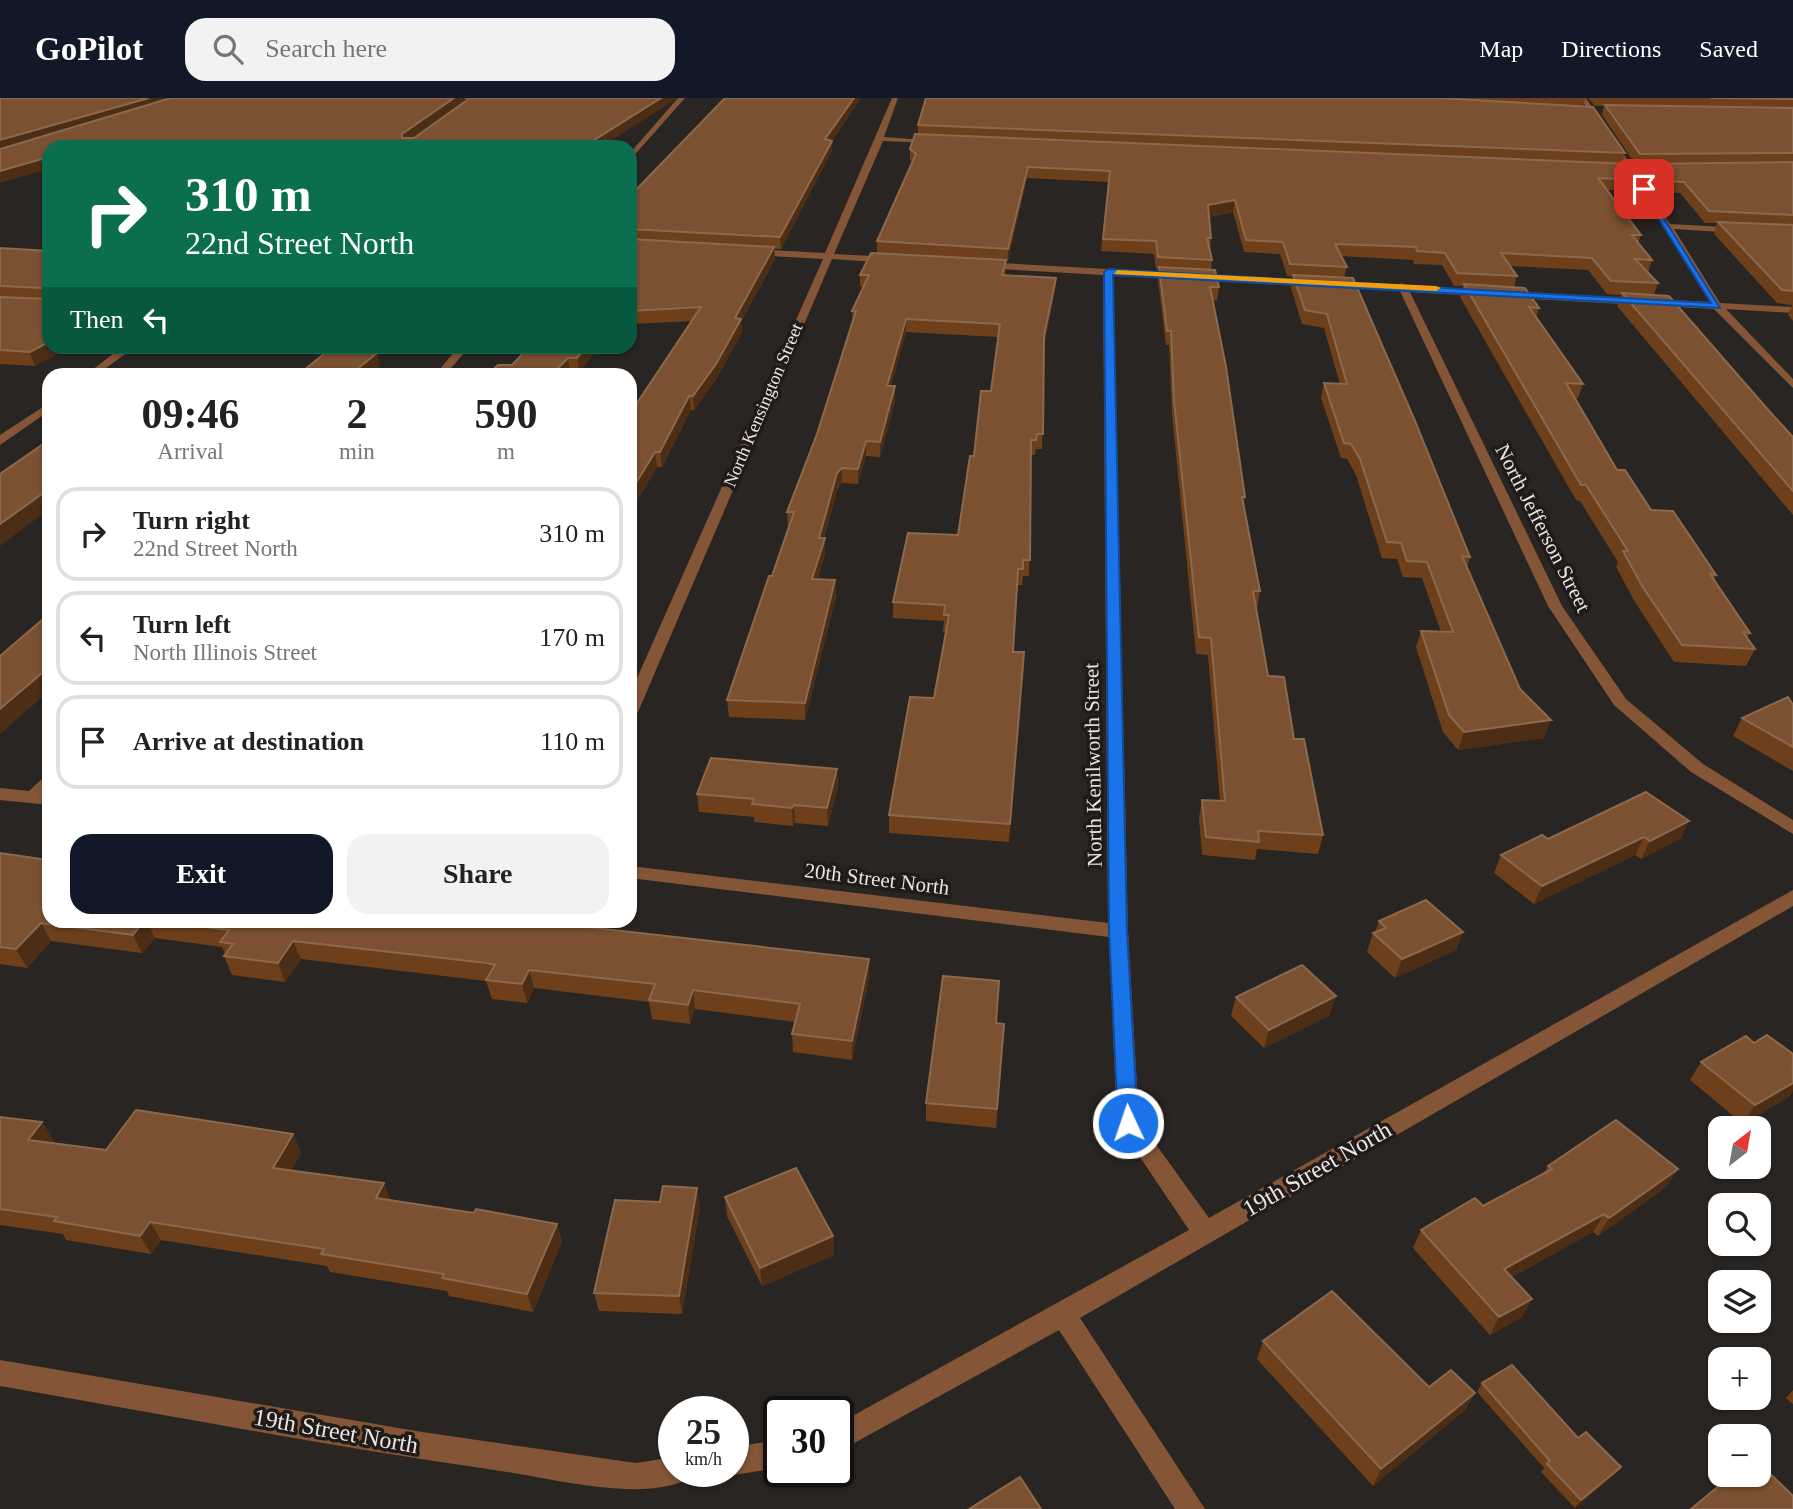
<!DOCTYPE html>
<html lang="en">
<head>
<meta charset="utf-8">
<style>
  :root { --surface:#fff; --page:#f2f2f2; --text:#222; --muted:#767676; --line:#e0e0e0; --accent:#111827 }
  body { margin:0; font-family:"Times New Roman",serif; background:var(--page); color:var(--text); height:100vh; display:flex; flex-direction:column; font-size:26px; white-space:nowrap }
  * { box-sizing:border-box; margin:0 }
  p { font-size:23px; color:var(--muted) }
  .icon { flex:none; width:38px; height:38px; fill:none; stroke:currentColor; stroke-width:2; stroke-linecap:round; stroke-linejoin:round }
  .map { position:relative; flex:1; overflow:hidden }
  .panel { position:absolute; left:42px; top:270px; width:595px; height:560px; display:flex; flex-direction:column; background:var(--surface); border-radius:21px; box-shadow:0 2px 5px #0004 }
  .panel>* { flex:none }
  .hud { position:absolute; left:42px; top:42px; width:595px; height:214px; border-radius:21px; box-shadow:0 2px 5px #0004; background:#0b6e4f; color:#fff; overflow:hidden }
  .needle { width:46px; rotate:31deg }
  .tools { position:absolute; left:1708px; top:1018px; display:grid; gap:14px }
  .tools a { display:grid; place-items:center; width:63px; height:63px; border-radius:14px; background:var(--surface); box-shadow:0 2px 5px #0004; font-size:35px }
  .speed { position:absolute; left:658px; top:1298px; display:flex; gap:14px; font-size:35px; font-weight:700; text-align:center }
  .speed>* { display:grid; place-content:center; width:91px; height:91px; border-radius:50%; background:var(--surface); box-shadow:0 2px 5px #0004; line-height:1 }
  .speed small { font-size:18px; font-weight:400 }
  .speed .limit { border:4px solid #111; border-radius:10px; background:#fff; color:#111 }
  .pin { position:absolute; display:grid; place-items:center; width:60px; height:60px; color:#fff; margin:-30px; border-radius:14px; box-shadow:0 4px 10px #0006 }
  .me { position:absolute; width:77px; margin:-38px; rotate:357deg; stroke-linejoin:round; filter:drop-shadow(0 0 5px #0008) }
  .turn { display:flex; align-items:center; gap:24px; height:147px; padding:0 28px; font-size:32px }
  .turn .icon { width:91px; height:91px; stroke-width:2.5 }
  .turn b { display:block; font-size:49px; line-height:60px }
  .then { display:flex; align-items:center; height:66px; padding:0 28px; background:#0003; gap:14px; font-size:26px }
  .eta { display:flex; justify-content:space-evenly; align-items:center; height:119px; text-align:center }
  .eta b { font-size:42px; font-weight:700; line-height:49px }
  .primary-button { display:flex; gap:14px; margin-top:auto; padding:14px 28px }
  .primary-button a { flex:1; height:80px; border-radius:21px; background:var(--accent); color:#fff; font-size:28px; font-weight:700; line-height:80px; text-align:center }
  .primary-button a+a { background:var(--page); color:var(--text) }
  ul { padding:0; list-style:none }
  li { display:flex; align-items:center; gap:21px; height:94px; margin:0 14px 10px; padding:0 14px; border:4px solid var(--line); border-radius:21px }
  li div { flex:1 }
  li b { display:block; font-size:26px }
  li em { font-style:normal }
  header { display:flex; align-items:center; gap:42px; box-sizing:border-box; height:98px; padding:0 35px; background:var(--accent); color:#fff }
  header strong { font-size:33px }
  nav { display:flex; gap:38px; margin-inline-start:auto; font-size:24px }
  .search { width:490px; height:63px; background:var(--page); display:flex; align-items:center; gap:18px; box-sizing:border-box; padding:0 24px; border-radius:21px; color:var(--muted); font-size:26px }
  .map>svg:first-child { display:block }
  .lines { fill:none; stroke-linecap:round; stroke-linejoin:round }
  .minor { fill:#845637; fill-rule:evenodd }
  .tertiary { fill:#845637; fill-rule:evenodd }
  .wall { fill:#6d401b }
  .shaded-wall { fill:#4c2d15 }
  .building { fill:#7b5131; stroke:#8c694d; stroke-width:2 }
  .route { fill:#1a73e8; stroke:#114b97; stroke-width:2 }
  .slow { fill:#f59e0b }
  .labels { text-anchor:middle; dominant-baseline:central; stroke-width:7; stroke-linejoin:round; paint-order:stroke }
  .far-street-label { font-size:18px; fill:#e9e6e4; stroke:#201b18 }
  .street-label { font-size:21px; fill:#e9e6e4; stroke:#201b18 }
  .near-street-label { font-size:24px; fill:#e9e6e4; stroke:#201b18 }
</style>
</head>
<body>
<header>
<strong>GoPilot</strong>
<div class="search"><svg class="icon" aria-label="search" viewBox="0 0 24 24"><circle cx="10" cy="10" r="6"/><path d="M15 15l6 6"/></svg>Search here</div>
<nav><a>Map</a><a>Directions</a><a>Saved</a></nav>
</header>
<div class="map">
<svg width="1793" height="1411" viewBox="0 0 1793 1411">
  <rect width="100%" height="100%" fill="#292522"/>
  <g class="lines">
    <g class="minor">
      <path d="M460,0H479V1L476,3Z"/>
      <path d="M678,0H685L630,62V55Z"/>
      <path d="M892,0H898L884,39L940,43L936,45L883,43L834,156L891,159L896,162L891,165L832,161L638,614L630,619V596L823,161L752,157L747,154L752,151L825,155Z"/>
      <path d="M1580,0H1586L1670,126L1740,130L1737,135L1674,131L1720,205L1793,209V215L1726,211L1793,281V290L1714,211L1410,194L1562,508L1626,601L1703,666L1793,722V736L1691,674L1614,607L1548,508L1400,193L1113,177L1128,833L1139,1023L1209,1120L1793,792V808L1080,1220L1205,1411H1175L1059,1232L838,1354V1326L1189,1132L1117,1025L1109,839L630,780V768L1108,825L1103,177L982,170L977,167L982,164L1398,187L1402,185L1407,188L1710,204L1629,72Z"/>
      <path d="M459,248H470L446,276H436Z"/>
      <path d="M49,679V707L0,702V690L29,693L43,680Z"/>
      <path d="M0,1262L422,1334L636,1365L674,1359V1374H688L684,1383C635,1403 554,1381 501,1373C333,1349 167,1317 0,1288Z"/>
      <path d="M779,1342V1370L733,1377L726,1374H733V1349Z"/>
    </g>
    <g class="tertiary">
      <path d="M123,248H136L98,276H87Z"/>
      <path d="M49,305V313L0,347V337Z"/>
    </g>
  </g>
  <g class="wall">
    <path d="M725,0H861L832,43V53L781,151H774L775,161L741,224L742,234L717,280L694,312H691L662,369H657L630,415V304L637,305L692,223L630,226V98Z"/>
    <path d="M926,0H1586L1583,8L1625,55L1622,65L1643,82L1639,93L1607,92L1641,137L1638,145L1652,162L1648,175L1658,185L1654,197L1770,314L1793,339V417L1617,208L1621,197L1607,196L1588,172L1510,168L1517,178L1514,189L1539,210L1536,220L1583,286L1578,300H1575L1617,372L1651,412L1716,477L1714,482L1750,535L1747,540L1755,551L1746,568L1674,564L1635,504L1616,469L1618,464L1580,403L1576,402L1460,199L1463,188H1454L1442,167L1414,166L1413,162L1341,158L1347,169L1344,179L1470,459L1467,469L1520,591L1544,640L1458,652L1443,634L1416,549L1421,533L1441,534L1422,480L1403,479L1397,461L1382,460L1356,377L1347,361L1341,360L1321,300L1324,285L1340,286L1324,230L1302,226L1291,190L1293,179L1287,178L1280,156L1244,154L1233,114L1209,119L1211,140L1210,151L1212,162L1211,172L1219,189L1217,203L1212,202L1245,399L1243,406L1260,493L1257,510H1256L1268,578L1294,641L1323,737L1318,756L1257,751L1255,762L1202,757L1199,720L1202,702L1220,703L1208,557L1196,556L1172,316L1169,247H1166L1158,182L1159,171H1156L1154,156L1101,153L1108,84L1027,80L1008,163H1006L1005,177L1056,180L1055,193L1044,248L1042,351H1036L1035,357H1031L1029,478H1023L1022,487H1017L1013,554H1024L1009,744L889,735V717L934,600L946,534H943L944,523L893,520V504L958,437L974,358L991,293L998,239L906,234L891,288L895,303L880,359L866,358L858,386L842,385L838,390L824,440L825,456L818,481L835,482L836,498L805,622L729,619L727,602L789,429H788L787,414L817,336L853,222L852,213L863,189H860V177L877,155V143L912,64L910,62V51L918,37V27Z"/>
    <path d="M1588,0H1793V223L1788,217L1792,207L1777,205L1714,136L1717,125H1705L1680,95L1653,94L1643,77L1646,67H1636L1602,17L1604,8H1595Z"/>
    <path d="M0,150L49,153V248H84L79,252L66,251L35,268L0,266Z"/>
    <path d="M600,248L579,274L512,267Z"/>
    <path d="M1793,607V673L1733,638L1742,620Z"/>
    <path d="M837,671L838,689L828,728L795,725L793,728L754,724V719L699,714L697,696Z"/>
    <path d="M1689,723L1680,741L1641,761L1635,757L1534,806L1494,775L1501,757L1548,741Z"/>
    <path d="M0,755L49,822H565L563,827L869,861V880L852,962L793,954L792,936L795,924L695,911L690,926L652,921L649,904L534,890L527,905L492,901L486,883L301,861L285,884L232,877L224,858L225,856L222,849L155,840L142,855L51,843L27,870L0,866Z"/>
    <path d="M1379,823L1463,834L1456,852L1395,880L1367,854L1373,835L1375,834Z"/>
    <path d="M1236,899L1330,917L1264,950L1231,918Z"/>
    <path d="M996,925L1004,926L996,1030L926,1023V1005Z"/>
    <path d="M1701,964L1790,998L1743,1026L1690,982Z"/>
    <path d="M0,1019L42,1024L54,1043L53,1045L106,1052L293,1036L301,1055L291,1072L391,1102L557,1126L562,1144L533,1214L449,1198L447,1193L330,1174L327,1168L161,1142L151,1156L66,1142L63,1136L0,1127Z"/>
    <path d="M1548,1068L1678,1071L1666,1089L1598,1138L1593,1134L1512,1179L1532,1201L1522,1219L1490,1237L1413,1150L1421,1132L1483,1108L1544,1075Z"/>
    <path d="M725,1099L833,1138L834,1157L762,1188L727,1118Z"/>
    <path d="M660,1104L700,1108L682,1216L599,1213L594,1195Z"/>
    <path d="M1263,1243L1429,1289L1475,1295L1465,1312L1373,1388L1257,1261Z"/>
    <path d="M1482,1285L1578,1340L1621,1369L1614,1377L1575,1410L1541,1374L1544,1370L1477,1294Z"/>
    <path d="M1793,1292V1306L1786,1300Z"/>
  </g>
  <g class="shaded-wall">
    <path d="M149,0H187L0,54V42Z"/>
    <path d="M454,0H464L465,4L404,47L402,40V36Z"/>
    <path d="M661,0H678L601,49H583Z"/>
    <path d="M854,0H861L826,52L825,41Z"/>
    <path d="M832,43V53L781,151L780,139Z"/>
    <path d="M49,59V71L0,85V73Z"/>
    <path d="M1028,69L1027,80L1008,163V151Z"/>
    <path d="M1235,102L1233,114L1206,119L1208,107Z"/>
    <path d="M774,149L775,161L741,224L742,234L717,280L694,312L693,298Z"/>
    <path d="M1056,180L1055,193L1043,252L1044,238Z"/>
    <path d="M906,221V234L887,302V288Z"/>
    <path d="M49,244V248H65L66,251L35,268L30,254Z"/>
    <path d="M587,248H600L579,274L577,260Z"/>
    <path d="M377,255L380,269L372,276H351Z"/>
    <path d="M568,260L570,274L568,276H552Z"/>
    <path d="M895,288V303L880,359V344Z"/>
    <path d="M689,298L691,312L662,369L660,354Z"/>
    <path d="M866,343V358L858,386V371Z"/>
    <path d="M655,354L657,369L630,415V395Z"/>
    <path d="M842,370V385L838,390L819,456V440L837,375Z"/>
    <path d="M49,391V411L0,448V426Z"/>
    <path d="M825,440V456L813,497L812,481Z"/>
    <path d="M835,482L836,498L805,622V605Z"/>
    <path d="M49,569V593L0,636V611Z"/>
    <path d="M1551,622L1544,640L1458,652L1464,634Z"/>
    <path d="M837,671L838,689L828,728L827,710Z"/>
    <path d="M794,707L795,725L793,728L792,710Z"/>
    <path d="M1689,723L1680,741L1641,761L1650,743Z"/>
    <path d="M1644,739L1635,757L1534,806L1542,788Z"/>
    <path d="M145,822H146L155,840L142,855L133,837Z"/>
    <path d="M552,822H565L555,844L551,825Z"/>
    <path d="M41,825L51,843L27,870L16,851Z"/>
    <path d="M1463,834L1456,852L1395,880L1402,861Z"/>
    <path d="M293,843L301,861L285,884L278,865Z"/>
    <path d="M869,861V880L852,962V943Z"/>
    <path d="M529,872L534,890L527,905L522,886Z"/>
    <path d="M693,892L695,911L690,926L688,907Z"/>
    <path d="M1336,898L1330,917L1264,950L1269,932Z"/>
    <path d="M1793,985V993L1790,998L1743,1026L1755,1007Z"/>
    <path d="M42,1024L54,1043L41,1060L28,1042Z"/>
    <path d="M293,1036L301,1055L282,1088L273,1070Z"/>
    <path d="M1678,1071L1666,1089L1598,1138L1609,1120Z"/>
    <path d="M384,1085L391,1103L376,1100Z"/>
    <path d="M697,1090L700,1108L682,1216L679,1198Z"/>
    <path d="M1604,1116L1593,1134L1494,1189L1504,1171Z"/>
    <path d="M150,1124L161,1142L151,1156L140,1138Z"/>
    <path d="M557,1126L562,1144L533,1214L527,1196Z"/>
    <path d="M833,1138L834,1157L762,1188L760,1170Z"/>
    <path d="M1532,1201L1522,1219L1490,1237L1499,1219Z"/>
    <path d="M1475,1295L1465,1312L1373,1388L1381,1371Z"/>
    <path d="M1621,1369L1614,1377L1575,1410L1581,1402Z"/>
  </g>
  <g class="building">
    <path d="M0,0H149L0,42Z"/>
    <path d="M171,0H454L402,36V40H414L470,0H661L583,49H97L87,47L82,49H49V59L0,73V51Z"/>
    <path d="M725,0H854L825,41L832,43L780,139L630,131V98Z"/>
    <path d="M926,0H1439L1593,9L1625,55L918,27Z"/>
    <path d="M1711,0H1793V1Z"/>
    <path d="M1605,7L1793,10V55L1640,56Z"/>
    <path d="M915,36L1632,66L1643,82L1598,80L1641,137H1632L1652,162L1635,161L1658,185L1611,183L1592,160L1501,155L1517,178L1457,175L1445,155L1417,153L1416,149L1335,146L1347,169L1290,166L1283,144L1246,142L1235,102L1208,107L1211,140H1207L1212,162L1158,159L1156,143L1103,141L1110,73L1028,69L1008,151L877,143L916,56L910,51Z"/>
    <path d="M1793,64V117L1709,113L1684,84L1657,83L1646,66Z"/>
    <path d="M1718,124L1793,127V193L1782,192Z"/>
    <path d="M630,141L774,149L735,220L741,221L716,266L693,298H689L660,354H655L630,395V304L637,305L701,209L630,213Z"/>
    <path d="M0,150L49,153V244L30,254L0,252V199L46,201L44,190L0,188Z"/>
    <path d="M871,155L1006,162L1002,177L1056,180L1044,238L1043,336H1037L1036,342H1031L1030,462H1023V471H1018L1013,554H1024L1010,726L889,717L910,599L934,600L949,517H944L945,507L893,504L908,435L958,437L970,358H974L981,293H991L1000,226L906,221L887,288H895L880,344L866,343L858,371L842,370L837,375L819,440H825L812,481L835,482L805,605L727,602L769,478H772L794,414H787L817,336L856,213H852L869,177H860Z"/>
    <path d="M1159,169L1215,172L1219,189H1210L1226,269L1245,399H1242L1260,493H1253L1268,578L1284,579L1294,641H1304L1323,737L1258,733L1259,744L1206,739L1202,702L1225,703L1211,540L1199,539L1174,302L1171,233H1167Z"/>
    <path d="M1293,177L1353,180L1415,323L1470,459L1462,458L1520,591L1551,622L1464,634L1449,617L1421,533L1453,534L1427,464L1407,463L1401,445L1387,444L1360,361L1351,346L1344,345L1324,285L1347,286L1327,216L1305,212Z"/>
    <path d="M1464,186L1525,190L1539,210L1529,209L1583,286L1566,285L1617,372H1625L1651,412L1673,413L1716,477L1710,476L1750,535L1743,534L1755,551L1682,547L1642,488L1623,453H1628L1586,387H1581Z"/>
    <path d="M1622,195L1669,198L1770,314L1793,339V393Z"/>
    <path d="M530,248H587L577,260H568L552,276H489L498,267H512Z"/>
    <path d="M329,252L377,255L351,276H299Z"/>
    <path d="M49,342V391L0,426V376Z"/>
    <path d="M49,516V569L0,611V558Z"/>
    <path d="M1788,599L1793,607V649L1742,620Z"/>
    <path d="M711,660L837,671L827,710L794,707L792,710L752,706L754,701L697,696Z"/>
    <path d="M1646,694L1689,723L1650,743L1644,739L1542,788L1501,757L1542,737L1548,741Z"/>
    <path d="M0,755L49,762V822H145L133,837L41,825L16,851L0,849Z"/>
    <path d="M1426,802L1463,834L1402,861L1373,835L1386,830L1379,823Z"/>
    <path d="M154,822H552L551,825L869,861L852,943L792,936L800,906L693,892L688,907L649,902L655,886L529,872L522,886L486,882L495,867L487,865L293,843L278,865L224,858L233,846L220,844L229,832Z"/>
    <path d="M1302,867L1336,898L1269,932L1236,899Z"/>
    <path d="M943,878L999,883L996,925L1004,926L997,1011L926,1005Z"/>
    <path d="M1767,937L1793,956V970L1792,971L1793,972V985L1755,1007L1701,964L1746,938L1754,945Z"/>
    <path d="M136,1012L293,1036L273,1070L384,1085L376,1100L474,1115L476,1111L557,1126L527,1196L442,1180L444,1176L321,1156L324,1151L150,1124L140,1138L54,1123L57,1119L0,1111V1019L42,1024L28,1042L106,1052Z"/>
    <path d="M1616,1022L1678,1071L1609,1120L1604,1116L1504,1171L1532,1201L1499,1219L1421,1132L1475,1100L1483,1108L1552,1071L1548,1068Z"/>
    <path d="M796,1070L833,1138L760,1170L725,1099Z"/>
    <path d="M663,1088L697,1090L679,1198L594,1195L615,1102L660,1104Z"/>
    <path d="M1332,1193L1429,1289L1451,1272L1475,1295L1381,1371L1263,1243Z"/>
    <path d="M1512,1267L1578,1340L1586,1334L1621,1369L1581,1402L1547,1366L1550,1363L1482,1285Z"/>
    <path d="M1759,1365L1793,1398V1411H1691L1732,1377H1759Z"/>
    <path d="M1020,1379L1041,1411H969Z"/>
  </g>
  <path class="route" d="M1644,89L1720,210L1113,177L1127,833L1138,1025L1135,1031H1121L1118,1025L1109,833L1104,174L1108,171L1711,205L1640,91Z"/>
  <path class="slow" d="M1117,172L1436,188L1441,190L1436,193L1114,176Z"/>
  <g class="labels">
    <g class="far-street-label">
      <text transform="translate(763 307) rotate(-67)">North Kensington Street</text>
    </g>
    <g class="street-label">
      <text transform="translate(1543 430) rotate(63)">North Jefferson Street</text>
      <text transform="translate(1093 667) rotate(-91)">North Kenilworth Street</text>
      <text transform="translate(877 781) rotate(7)">20th Street North</text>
    </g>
    <g class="near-street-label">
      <text transform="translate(1317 1071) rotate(-30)">19th Street North</text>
      <text transform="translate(336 1333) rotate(10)">19th Street North</text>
    </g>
  </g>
</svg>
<div class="tools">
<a><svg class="needle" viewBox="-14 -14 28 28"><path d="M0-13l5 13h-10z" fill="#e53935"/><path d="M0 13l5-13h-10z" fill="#767676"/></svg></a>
<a><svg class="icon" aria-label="search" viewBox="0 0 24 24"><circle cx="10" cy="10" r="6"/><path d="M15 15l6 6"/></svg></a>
<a><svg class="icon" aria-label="layers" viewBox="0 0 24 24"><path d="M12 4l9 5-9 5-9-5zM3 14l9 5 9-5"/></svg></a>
<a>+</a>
<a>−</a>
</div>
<div class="speed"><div>25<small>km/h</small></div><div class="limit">30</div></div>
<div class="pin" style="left:1644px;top:91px;background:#d93025"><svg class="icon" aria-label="arrive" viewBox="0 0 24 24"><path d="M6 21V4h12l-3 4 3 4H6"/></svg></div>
<svg class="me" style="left:1128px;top:1025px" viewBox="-20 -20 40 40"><circle r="17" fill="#1a73e8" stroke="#fff" stroke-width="3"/><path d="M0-11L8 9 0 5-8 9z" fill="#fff"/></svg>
<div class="hud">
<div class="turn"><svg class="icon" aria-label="right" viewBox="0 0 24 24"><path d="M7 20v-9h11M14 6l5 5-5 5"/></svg><div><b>310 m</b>22nd Street North</div></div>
<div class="then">Then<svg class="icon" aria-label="left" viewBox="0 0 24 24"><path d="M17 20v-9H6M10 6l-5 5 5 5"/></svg></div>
</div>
<section class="panel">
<div class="eta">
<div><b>09:46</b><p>Arrival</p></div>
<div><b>2</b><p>min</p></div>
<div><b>590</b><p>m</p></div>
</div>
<ul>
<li><svg class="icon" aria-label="right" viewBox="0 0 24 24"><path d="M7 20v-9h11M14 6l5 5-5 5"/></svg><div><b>Turn right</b><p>22nd Street North</p></div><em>310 m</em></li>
<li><svg class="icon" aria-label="left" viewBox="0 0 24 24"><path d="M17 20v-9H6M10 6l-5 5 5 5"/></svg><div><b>Turn left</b><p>North Illinois Street</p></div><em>170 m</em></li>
<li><svg class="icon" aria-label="arrive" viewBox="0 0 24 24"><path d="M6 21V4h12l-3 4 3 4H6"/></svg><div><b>Arrive at destination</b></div><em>110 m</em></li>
</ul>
<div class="primary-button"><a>Exit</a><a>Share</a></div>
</section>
</div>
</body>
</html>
